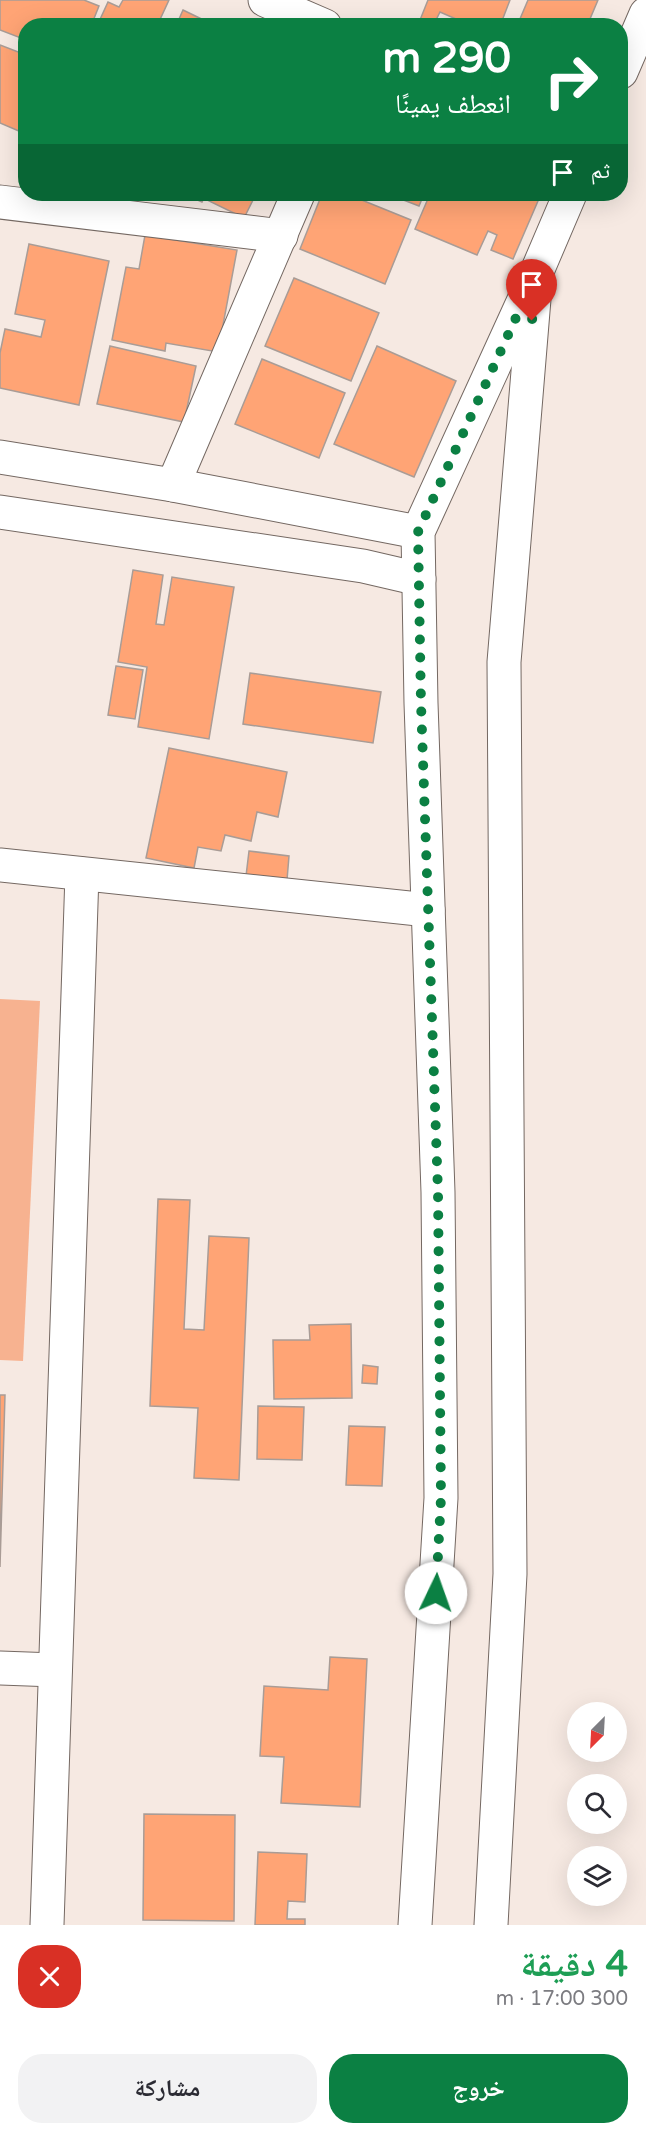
<!DOCTYPE html>
<html lang="ar">
<head>
<meta charset="utf-8">
<style>
  :root { --surface:#fff; --page:#f2f2f3; --text:#2b2b33; --muted:#7c7c81; --accent:#0b8043 }
  body { margin:0; font-family:"Varela Round","Noto Naskh Arabic",sans-serif; background:var(--page); color:var(--text); direction:rtl; height:100vh; display:flex; flex-direction:column; font-size:22px; white-space:nowrap }
  * { box-sizing:border-box; margin:0 }
  p { font-size:20px; color:var(--muted) }
  .icon { flex:none; width:33px; height:33px; fill:none; stroke:currentColor; stroke-width:2; stroke-linecap:round; stroke-linejoin:round }
  .map { position:relative; height:1925px; overflow:hidden; direction:ltr }
  .side { display:flex; flex-direction:column; background:var(--surface); flex:1 }
  .side>* { flex:none }
  .banner { position:absolute; left:18px; top:18px; width:610px; height:183px; border-radius:24px; box-shadow:0 6px 24px #0002; direction:rtl; background:#0b8043; color:#fff; overflow:hidden }
  .needle { width:39px; rotate:204deg }
  .tools { position:absolute; left:567px; top:1702px; display:grid; gap:12px }
  .tools a { display:grid; place-items:center; width:60px; height:60px; border-radius:50%; background:var(--surface); box-shadow:0 6px 24px #0002; font-size:30px }
  .pin { position:absolute; display:grid; place-items:center; width:51px; height:51px; color:#fff; margin:-62px -26px; border-radius:50% 50% 50% 0; rotate:-45deg; box-shadow:0 0 6px #0007 }
  .pin .icon { rotate:45deg }
  .me { position:absolute; width:66px; margin:-33px; rotate:3deg; stroke-linejoin:round; filter:drop-shadow(0 0 4px #0008) }
  .turn { display:flex; align-items:center; gap:21px; height:126px; padding:0 18px; font-size:27px }
  .turn .icon { width:78px; height:78px; stroke-width:2.5 }
  .turn b { display:block; font-size:42px; line-height:51px }
  .then { display:flex; align-items:center; height:57px; padding:0 18px; background:#0003; gap:12px; font-size:22px }
  .round { display:grid; place-items:center; flex:none; width:63px; height:63px; border-radius:24px; background:var(--page) }
  .headline { display:flex; align-items:center; justify-content:space-between; height:102px; padding:0 18px }
  h1 { font-size:36px; font-weight:700; line-height:45px; color:#1e9e55 }
  .cta { display:flex; gap:12px; margin-top:auto; padding:12px 18px }
  .cta a { flex:1; height:69px; border-radius:24px; background:var(--accent); color:#fff; font-size:24px; font-weight:700; line-height:69px; text-align:center }
  .cta a+a { background:var(--page); color:var(--text) }
  .map>svg:first-child { display:block }
  .green { fill:#f7b290 }
  .building { fill:#ffa475; stroke:#a99c96; stroke-width:1.5 }
  .lines { fill:none; stroke-linecap:round; stroke-linejoin:round }
  .minor-casing { stroke:#746862; stroke-width:35 }
  .minor { stroke:#fff; stroke-width:33 }
  .route { stroke:#0b8043; stroke-width:10; stroke-dasharray:0 18 }
</style>
</head>
<body>
<div class="map">
<svg width="646" height="1925" viewBox="0 0 646 1925">
  <rect width="100%" height="100%" fill="#f6e9e2"/>
  <path class="green" d="M0,999L40,1001L23,1361L0,1360Z"/>
  <g class="building">
    <path d="M0,0H84L99,6L91,26H26V40L0,30Z"/>
    <path d="M123,0H169L157,26H97L108,2L119,7Z"/>
    <path d="M428,0H510L500,26H472L440,12L433,26L420,20Z"/>
    <path d="M528,0H598L587,26H517Z"/>
    <path d="M183,10L216,26H176Z"/>
    <path d="M0,45L26,55V134L0,123Z"/>
    <path d="M184,194H206L202,202Z"/>
    <path d="M210,194H256L244,218L207,200Z"/>
    <path d="M322,194H347L411,220L385,284L300,249Z"/>
    <path d="M388,194H424L419,206Z"/>
    <path d="M430,194H541L513,259L491,250L497,235L488,231L477,255L415,229Z"/>
    <path d="M145,235L237,250L218,352L166,343L165,351L112,340L126,267L139,269Z"/>
    <path d="M29,244L109,261L79,405L0,388V353L5,329L41,337L45,320L15,314Z"/>
    <path d="M294,278L379,313L351,381L265,346Z"/>
    <path d="M110,346L196,366L184,422L97,404Z"/>
    <path d="M377,346L456,381L414,477L334,444Z"/>
    <path d="M262,359L345,393L319,458L235,424Z"/>
    <path d="M133,570L163,575L156,624L164,625L172,577L234,587L209,739L138,727L147,667L118,662Z"/>
    <path d="M116,666L143,670L135,719L108,715Z"/>
    <path d="M250,673L381,692L373,743L243,724Z"/>
    <path d="M169,748L287,772L278,817L257,812L251,841L225,835L221,851L198,847L194,868L146,858Z"/>
    <path d="M249,851L289,856L287,880L246,876Z"/>
    <path d="M158,1199L190,1200L184,1329L204,1330L209,1236L249,1238L239,1480L194,1478L198,1408L150,1406Z"/>
    <path d="M351,1324L352,1398L274,1399L273,1340H310L309,1325Z"/>
    <path d="M363,1365L378,1367L377,1384L362,1383Z"/>
    <path d="M0,1395H5L0,1567Z"/>
    <path d="M258,1406L304,1407L302,1460L257,1459Z"/>
    <path d="M349,1426L385,1427L382,1486L346,1485Z"/>
    <path d="M330,1657L367,1659L360,1807L281,1803L284,1757L260,1756L264,1686L328,1690Z"/>
    <path d="M144,1814L235,1815L234,1921L143,1920Z"/>
    <path d="M258,1852L307,1854L305,1902L288,1901L287,1919H305V1925H255Z"/>
  </g>
  <g class="lines">
    <g class="minor-casing">
      <g id="minor">
        <path d="M265,0L325,26"/>
        <path d="M621,72L646,14"/>
        <path d="M0,202L281,236"/>
        <path d="M0,457L173,485L418,532"/>
        <path d="M173,485L298,194"/>
        <path d="M0,512L363,566L419,579"/>
        <path d="M0,865L428,910"/>
        <path d="M0,1668L55,1670"/>
        <path d="M47,1925L82,874"/>
        <path d="M415,1925L441,1498L438,1192L421,703L418,532L535,276L570,194"/>
        <path d="M491,1925L510,1574L504,662L534,299"/>
      </g>
    </g>
    <use href="#minor" class="minor"/>
  </g>
  <g class="lines">
    <path class="route" d="M436,1593L441,1498L438,1192L421,703L418,532L535,276L532,321"/>
  </g>
</svg>
<div class="tools">
<a><svg class="needle" viewBox="-14 -14 28 28"><path d="M0-13l5 13h-10z" fill="#e53935"/><path d="M0 13l5-13h-10z" fill="#7c7c81"/></svg></a>
<a><svg class="icon" aria-label="search" viewBox="0 0 24 24"><circle cx="10" cy="10" r="6"/><path d="M15 15l6 6"/></svg></a>
<a><svg class="icon" aria-label="layers" viewBox="0 0 24 24"><path d="M12 4l9 5-9 5-9-5zM3 14l9 5 9-5"/></svg></a>
</div>
<div class="pin" style="left:532px;top:321px;background:#d93025"><svg class="icon" aria-label="arrive" viewBox="0 0 24 24"><path d="M6 21V4h12l-3 4 3 4H6"/></svg></div>
<svg class="me" style="left:436px;top:1593px" viewBox="-20 -20 40 40"><circle r="19" fill="#fff"/><path d="M0-13L10 11 0 6-10 11z" fill="#0b8043"/></svg>
<div class="banner">
<div class="turn"><svg class="icon" aria-label="right" viewBox="0 0 24 24"><path d="M7 20v-9h11M14 6l5 5-5 5"/></svg><div><b>290 m</b>انعطف يمينًا</div></div>
<div class="then">ثم<svg class="icon" aria-label="arrive" viewBox="0 0 24 24"><path d="M6 21V4h12l-3 4 3 4H6"/></svg></div>
</div>
</div>
<section class="side">
<div class="headline"><div><h1>4 دقيقة</h1><p>300 m · 17:00</p></div><a class="round" style="background:#d93025;color:#fff"><svg class="icon" aria-label="close" viewBox="0 0 24 24"><path d="M6 6l12 12M18 6L6 18"/></svg></a></div>
<div class="cta"><a>خروج</a><a>مشاركة</a></div>
</section>
</body>
</html>
